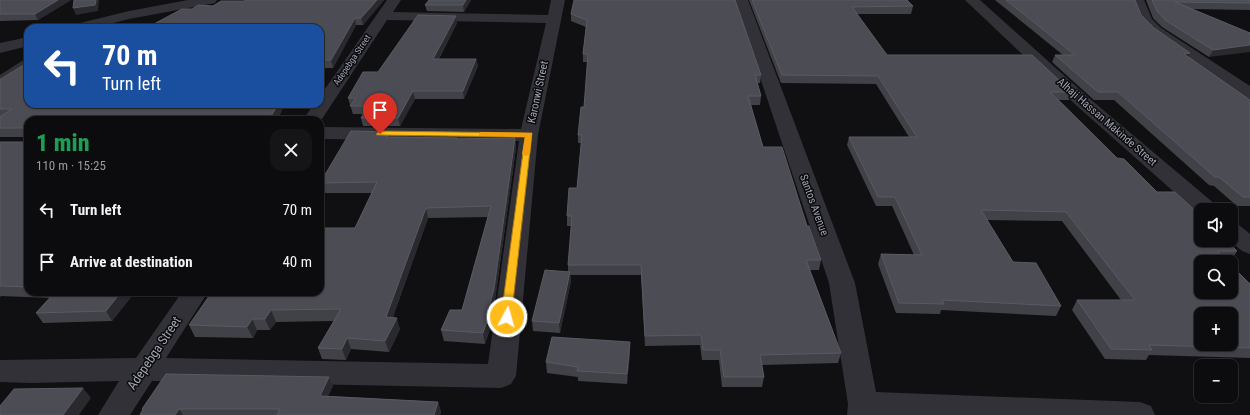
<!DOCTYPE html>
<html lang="en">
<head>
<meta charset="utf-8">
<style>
  :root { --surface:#0c0c0e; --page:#151517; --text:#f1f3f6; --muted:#9a9b9e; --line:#2c2c2e }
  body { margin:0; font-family:"Roboto Condensed",sans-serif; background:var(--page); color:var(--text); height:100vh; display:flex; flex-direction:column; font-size:15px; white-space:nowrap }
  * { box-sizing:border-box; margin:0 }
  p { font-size:13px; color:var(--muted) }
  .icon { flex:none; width:22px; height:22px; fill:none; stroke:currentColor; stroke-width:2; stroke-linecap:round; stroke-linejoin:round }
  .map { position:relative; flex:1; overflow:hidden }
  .side { position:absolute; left:24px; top:116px; width:300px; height:180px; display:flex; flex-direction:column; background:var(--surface); border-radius:12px; box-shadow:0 1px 3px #0004,0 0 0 1px var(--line) }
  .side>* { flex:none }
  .guide { position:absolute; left:24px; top:24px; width:300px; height:84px; border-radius:12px; box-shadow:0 1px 3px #0004,0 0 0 1px var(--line); background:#1a4fa0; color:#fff; overflow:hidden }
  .buttons { position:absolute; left:1194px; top:203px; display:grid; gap:8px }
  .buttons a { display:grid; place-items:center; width:44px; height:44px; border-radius:8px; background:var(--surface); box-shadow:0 1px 3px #0004,0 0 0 1px var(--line); font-size:20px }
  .pin { position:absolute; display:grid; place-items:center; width:34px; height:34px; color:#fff; margin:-41px -17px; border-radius:50% 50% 50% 0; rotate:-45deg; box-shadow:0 0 4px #0007 }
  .pin .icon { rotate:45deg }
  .me { position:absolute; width:44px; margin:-22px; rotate:6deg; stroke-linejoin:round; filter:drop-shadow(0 0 3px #0008) }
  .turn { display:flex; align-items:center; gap:14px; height:84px; padding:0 12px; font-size:18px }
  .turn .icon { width:52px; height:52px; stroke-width:2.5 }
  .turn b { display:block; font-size:28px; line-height:34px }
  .round { display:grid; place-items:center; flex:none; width:42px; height:42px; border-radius:12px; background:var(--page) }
  .summary { display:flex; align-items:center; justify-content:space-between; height:68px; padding:0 12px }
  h1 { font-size:24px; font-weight:800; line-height:30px; color:#1e9e55 }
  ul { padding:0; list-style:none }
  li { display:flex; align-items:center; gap:12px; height:52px; padding:0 12px }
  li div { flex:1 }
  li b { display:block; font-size:15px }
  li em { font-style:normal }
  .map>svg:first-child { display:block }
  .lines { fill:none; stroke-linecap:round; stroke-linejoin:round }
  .minor { fill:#313137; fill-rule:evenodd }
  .wall { fill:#414148 }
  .shaded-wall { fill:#29292e }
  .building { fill:#4b4c54; stroke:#595a63; fill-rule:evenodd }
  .route { fill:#ffbc1b; stroke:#a67a12 }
  .slow { fill:#f59e0b }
  .labels { text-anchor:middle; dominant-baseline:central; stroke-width:3; stroke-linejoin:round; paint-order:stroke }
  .far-street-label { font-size:9px; fill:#a0a5b4; stroke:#0b0b0d }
  .street-label { font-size:11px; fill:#a0a5b4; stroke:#0b0b0d }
  .near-street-label { font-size:13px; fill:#a0a5b4; stroke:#0b0b0d }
</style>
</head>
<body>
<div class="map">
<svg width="1250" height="415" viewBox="0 0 1250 415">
  <rect width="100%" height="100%" fill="#101012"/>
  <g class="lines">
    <g class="minor">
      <path d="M188,0H217L215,3L210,4L129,19L94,28H70L72,25L129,11Z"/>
      <path d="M387,0H401L393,12L548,15L551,0H565L538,135L516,376L511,384L501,388L152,381L130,415H98L119,381L31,383L0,382V360L136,358L182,292H208L166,358L488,364L519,141L320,139V127L521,129L546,23L387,20L320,122V120H303L314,104H320V96Z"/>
      <path d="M734,0H748L855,283L876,392L1140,402L1151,406L1155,415H847L848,404L829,283Z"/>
      <path d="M965,0H980L1089,98L1216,205L1219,210H1201L1200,215L1077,106Z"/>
      <path d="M1130,0H1144L1152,19L1161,28L1250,86V99L1244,98L1151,34L1139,21Z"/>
      <path d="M28,37V46L0,53V43Z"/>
      <path d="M28,59V71L6,86L0,87V75L22,61Z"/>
      <path d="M1231,223L1239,225L1250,234V254L1242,251L1229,240H1231Z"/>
    </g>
  </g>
  <g class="wall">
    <path d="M0,0H71L38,20L0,21Z"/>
    <path d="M384,0L363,25H356L333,68H320V28L150,26L192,9L244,1Z"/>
    <path d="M471,0L464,12L427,11L425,5Z"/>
    <path d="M749,0H907L913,6L911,14H857L887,55L1072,92L1069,100H1059L1117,158L1157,192L1237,251L1231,261H1227L1250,284V358L1149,355L1146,360L1105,359L1072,310L1077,300H1121L1062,221L987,220L1013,262L1061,306L1056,316L941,310L940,314L896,313L878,264L881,254L914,255L892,206H876L847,145L849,137H909L876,84L781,83Z"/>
    <path d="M995,0H1135L1141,15L1154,28L1189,57L1250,100V206H1237L1214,186L1209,185L1114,100H1094L1052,62L1055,55H1063Z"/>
    <path d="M1146,0H1250V10L1192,9L1250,33L1209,57L1162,27L1153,18Z"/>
    <path d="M571,14L761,75L760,83H757L761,96L760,105H751L763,147L807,226L821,260L819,270H810L841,353L838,363L762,365L764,377L762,387H722L719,360H702L700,345L645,346L641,275H570L571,281L560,333L533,331L532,321L568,271V265L572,226H567V216L577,188L581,143H578V135L584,107L588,62H583V54L586,27L571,21Z"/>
    <path d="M457,23L439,59H476L478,66L464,99H415L400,126H363L361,118L363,114H353L348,98L378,72Z"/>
    <path d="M0,79L285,104L277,120H28V292H135L112,321L43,323L36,313L50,298L1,296L0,297V142H24V137H0Z"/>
    <path d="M390,132L391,137L457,139L515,138L516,148L495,300L491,319L492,323L485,344L444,341L441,330L462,310L488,217L428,218L393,317L400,329L389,352L351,349L346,360L322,359L318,348L334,321L276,322L270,330H257L253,338L195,337L189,325L355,228L372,193H323L320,183Z"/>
    <path d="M630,352L627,384L578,381V377L547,373L546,362Z"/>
    <path d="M329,377L333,386L328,396L438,402L441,412L440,415H140L143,410L142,409Z"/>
  </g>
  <g class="shaded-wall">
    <path d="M58,0H71L38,20L35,14Z"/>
    <path d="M96,0H99L98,11L76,15L73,8Z"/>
    <path d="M377,0H384L363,25L361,18Z"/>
    <path d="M466,0H471L464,12L463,5Z"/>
    <path d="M456,16L457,23L435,66L433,59Z"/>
    <path d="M355,18L356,25L333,68L331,60Z"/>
    <path d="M1250,45V52L1209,57L1213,50Z"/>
    <path d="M1190,53L1187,60L1184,54Z"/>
    <path d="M476,59L478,66L464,99L463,91Z"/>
    <path d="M413,91L415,99L400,126L398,118Z"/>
    <path d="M278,104H285L277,120H269Z"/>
    <path d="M390,132L392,141L387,137Z"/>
    <path d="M515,138L516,148L495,300L491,319L492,323L485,344L483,333L488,312Z"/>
    <path d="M426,208L428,218L389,328L386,317Z"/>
    <path d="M570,272L571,281L560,333L559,323Z"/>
    <path d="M121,292H135L112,321L106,311Z"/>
    <path d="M271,310L276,322L270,330L265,319Z"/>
    <path d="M397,318L400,329L389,352L385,341Z"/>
    <path d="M252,319L257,330L253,338L247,327Z"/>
    <path d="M347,338L351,349L346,360L342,349Z"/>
    <path d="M630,342V352L627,384V374Z"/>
    <path d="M329,377L333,386L324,405L320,396Z"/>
    <path d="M83,388L91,398L79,415H63Z"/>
    <path d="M438,402L441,412L440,415H434Z"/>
    <path d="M179,409L183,415H175Z"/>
  </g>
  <g class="building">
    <path d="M0,0H58L35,14H0Z"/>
    <path d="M74,0H96L95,5L73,8Z"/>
    <path d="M246,0H377L361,18H355L331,60H320V28H133L135,27L150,26L182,9H192L198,5L213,6L221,1H244Z"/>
    <path d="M429,0H466L463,5H425Z"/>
    <path d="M574,0H735L761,75H755L761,96H748L763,147H782L807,226H809L821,260H806L841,353L760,355L764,377H724L720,350H703L701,335L645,336L641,265H568L572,216H567L569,188H577L582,135H578L581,107H584L588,54H583L587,20L571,14Z"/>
    <path d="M752,0H907L913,6L852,7L887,55H1032L1072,92H1050L1117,158L1124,159L1157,192H1175L1201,216V240H1226L1237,251H1217L1228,262H1201V292H1231V265L1250,284V348L1149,345L1152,350L1111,349L1077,300H1135L1066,212L981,210L1013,262L1036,263L1061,306L942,300L944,304L899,303L881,254L922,255L895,197H878L849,137H917L878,76L782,75ZM1201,314H1231V344H1201Z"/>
    <path d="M1006,0H1135L1141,15L1154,28L1190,53L1184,54L1250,100V197H1243L1219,177H1215L1118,92H1098L1055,55H1075Z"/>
    <path d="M1152,0H1250V3L1175,2L1250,33V45L1213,50L1165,20L1157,11Z"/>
    <path d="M418,15L456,16L433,59H476L463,91H413L398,118H361L368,106H350L356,98H348L363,72H378Z"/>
    <path d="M22,66H28V104H278L269,120H28V287L0,286V142H24V128H0V117L12,109H0V79H1Z"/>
    <path d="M351,131L390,132L387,137L457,138L456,139L515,138L494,289L488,312H490L483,333L441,330L450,310H462L491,206L426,208L386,317L397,318L385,341L347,338L342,349L318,348L341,309L271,310L265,319H252L247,327L189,325L212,292H320V228H355L377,182L320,183Z"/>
    <path d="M545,270L570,272L559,323L532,321Z"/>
    <path d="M55,292H121L106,311L36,313Z"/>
    <path d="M552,337L630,342L627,374L577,371L578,367L546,362Z"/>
    <path d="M166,374L329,377L320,396L438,402L434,415H277L280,409H179L175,415H140L143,409H142Z"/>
    <path d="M83,388L63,415H0V406L14,389Z"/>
  </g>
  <path class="route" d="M380,131L532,133L511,320H503L501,317L525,137L377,135L376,134Z"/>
  <path class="slow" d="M481,132L532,133L530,154L526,156L522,154L525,137L479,136V133Z"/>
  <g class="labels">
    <g class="far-street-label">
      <text transform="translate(352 60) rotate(-56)">Adepebga Street</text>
    </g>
    <g class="street-label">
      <text transform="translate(538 92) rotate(-78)">Karonwi Street</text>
      <text transform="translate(1107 122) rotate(41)">Alhaji Hassan Makinde Street</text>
      <text transform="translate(814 205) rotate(70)">Santos Avenue</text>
    </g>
    <g class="near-street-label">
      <text transform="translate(154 353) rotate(-56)">Adepebga Street</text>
    </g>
  </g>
</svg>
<div class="buttons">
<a><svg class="icon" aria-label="sound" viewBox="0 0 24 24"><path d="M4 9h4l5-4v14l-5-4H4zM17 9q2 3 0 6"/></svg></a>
<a><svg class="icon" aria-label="search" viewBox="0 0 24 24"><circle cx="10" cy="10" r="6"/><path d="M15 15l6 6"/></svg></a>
<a>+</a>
<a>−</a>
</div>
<div class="pin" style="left:380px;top:134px;background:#d93025"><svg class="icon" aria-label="arrive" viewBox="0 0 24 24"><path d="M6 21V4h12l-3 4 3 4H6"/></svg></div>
<svg class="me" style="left:507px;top:317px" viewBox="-20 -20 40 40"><circle r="17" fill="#ffbc1b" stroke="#fff" stroke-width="3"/><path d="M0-11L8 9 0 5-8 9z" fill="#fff"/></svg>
<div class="guide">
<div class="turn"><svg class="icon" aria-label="left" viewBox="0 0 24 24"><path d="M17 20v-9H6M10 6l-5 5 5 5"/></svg><div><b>70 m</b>Turn left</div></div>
</div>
<section class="side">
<div class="summary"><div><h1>1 min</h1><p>110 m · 15:25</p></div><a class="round"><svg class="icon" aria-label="close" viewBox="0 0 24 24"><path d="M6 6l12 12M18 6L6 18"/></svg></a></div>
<ul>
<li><svg class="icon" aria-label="left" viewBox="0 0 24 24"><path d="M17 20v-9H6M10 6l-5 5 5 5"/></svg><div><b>Turn left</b></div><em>70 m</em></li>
<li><svg class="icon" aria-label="arrive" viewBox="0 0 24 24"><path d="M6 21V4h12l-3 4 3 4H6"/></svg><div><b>Arrive at destination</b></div><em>40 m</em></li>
</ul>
</section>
</div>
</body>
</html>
